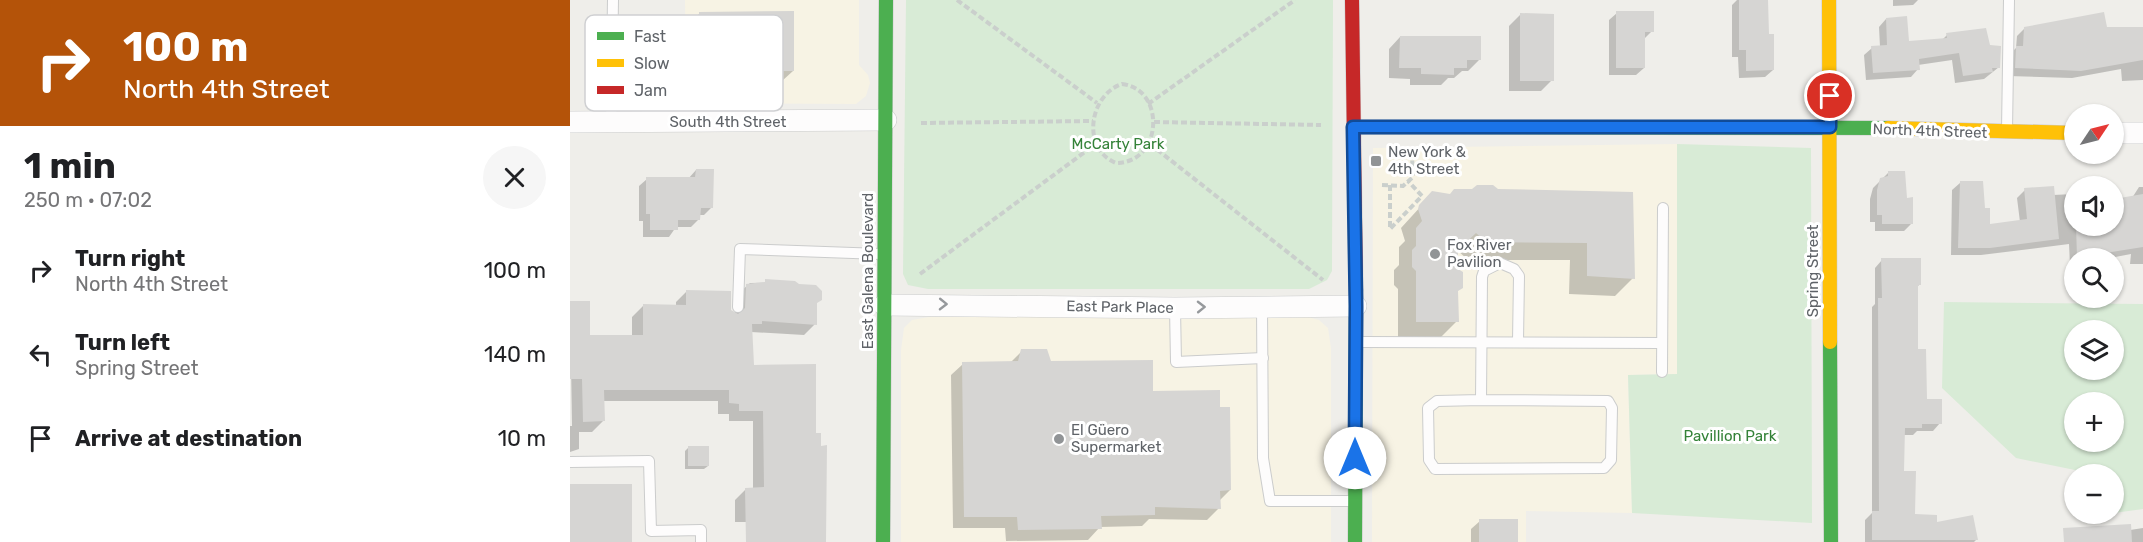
<!DOCTYPE html>
<html lang="en">
<head>
<meta charset="utf-8">
<style>
  :root { --surface:#fff; --page:#f6f6f6; --text:#202124; --muted:#757577 }
  body { margin:0; font-family:Rubik,sans-serif; background:var(--page); color:var(--text); height:100vh; display:flex; flex-direction:column; font-size:22px; white-space:nowrap }
  * { box-sizing:border-box; margin:0 }
  p { font-size:20px; color:var(--muted) }
  .icon { flex:none; width:33px; height:33px; fill:none; stroke:currentColor; stroke-width:2; stroke-linecap:round; stroke-linejoin:round }
  .map { position:relative; flex:1; overflow:hidden }
  .details { display:flex; flex-direction:column; background:var(--surface); width:570px }
  .details>* { flex:none }
  .hud { background:#b45309; color:#fff; overflow:hidden }
  .needle { width:39px; rotate:55deg }
  .fabs { position:absolute; left:1494px; top:104px; display:grid; gap:12px }
  .fabs a { display:grid; place-items:center; width:60px; height:60px; border-radius:50%; background:var(--surface); box-shadow:0 2px 4px #0004; font-size:30px }
  .pin { position:absolute; display:grid; place-items:center; width:51px; height:51px; color:#fff; margin:-26px; border:3px solid #fff; border-radius:50%; box-shadow:0 2px 6px #0007 }
  .me { position:absolute; width:66px; margin:-33px; rotate:0deg; stroke-linejoin:round; filter:drop-shadow(0 0 4px #0008) }
  .turn { display:flex; align-items:center; gap:21px; height:126px; padding:0 24px; font-size:27px }
  .turn .icon { width:78px; height:78px; stroke-width:2.5 }
  .turn b { display:block; font-size:42px; line-height:51px }
  .round { display:grid; place-items:center; flex:none; width:63px; height:63px; border-radius:32px; background:var(--page) }
  .head { display:flex; align-items:center; justify-content:space-between; height:102px; padding:0 24px }
  h1 { font-size:36px; font-weight:700; line-height:45px }
  ul { padding:0; list-style:none }
  li { display:flex; align-items:center; gap:18px; height:84px; padding:0 24px }
  li div { flex:1 }
  li b { display:block; font-size:22px }
  li em { font-style:normal }
  main { display:flex; flex:1; min-height:0 }
  .map>svg:first-child { display:block }
  .commercial { fill:#f7f3e4 }
  .green { fill:#d8ebd6; fill-rule:evenodd }
  .shadow { fill:#0003 }
  .building { fill:#d6d5d3 }
  .lines { fill:none; stroke-linecap:round; stroke-linejoin:round }
  .lane-casing { stroke:#cbcccc; stroke-width:12 }
  .street-casing { stroke:#cbcccc; stroke-width:22 }
  .fast-casing { stroke:#cacacb; stroke-width:15 }
  .slow-casing { stroke:#cacacb; stroke-width:15 }
  .jam-casing { stroke:#cacacb; stroke-width:15 }
  .path { stroke:#cacfcc; stroke-width:4; stroke-dasharray:6 3; stroke-linecap:butt }
  .lane { stroke:#fdfcfc; stroke-width:10 }
  .street { stroke:#fdfcfc; stroke-width:21 }
  .fast { stroke:#4caf50; stroke-width:14 }
  .slow { stroke:#ffc107; stroke-width:14 }
  .jam { stroke:#c62828; stroke-width:14 }
  .oneway { stroke:#96999c }
  .route-casing { stroke:#114b97; stroke-width:15 }
  .route { stroke:#1a73e8; stroke-width:10 }
  .poi-dot { fill:#919496; stroke:#fff; stroke-width:2 }
  .labels { text-anchor:middle; dominant-baseline:central; stroke-width:6; stroke-linejoin:round; paint-order:stroke }
  .street-label { font-size:15px; fill:#5f6368; stroke:#fff }
  .park-label { font-size:15px; fill:#348238; stroke:#fff }
  .poi-label { font-size:15px; fill:#5f6368; stroke:#fff; text-anchor:start }
  .key { fill:#fff; stroke:#cfd0d2; stroke-width:1.5 }
  .key-label { font-size:16px; fill:#5f6368 }
</style>
</head>
<body>
<main>
<section class="details">
<div class="hud">
<div class="turn"><svg class="icon" aria-label="right" viewBox="0 0 24 24"><path d="M7 20v-9h11M14 6l5 5-5 5"/></svg><div><b>100 m</b>North 4th Street</div></div>
</div>
<div class="head"><div><h1>1 min</h1><p>250 m · 07:02</p></div><a class="round"><svg class="icon" aria-label="close" viewBox="0 0 24 24"><path d="M6 6l12 12M18 6L6 18"/></svg></a></div>
<ul>
<li><svg class="icon" aria-label="right" viewBox="0 0 24 24"><path d="M7 20v-9h11M14 6l5 5-5 5"/></svg><div><b>Turn right</b><p>North 4th Street</p></div><em>100 m</em></li>
<li><svg class="icon" aria-label="left" viewBox="0 0 24 24"><path d="M17 20v-9H6M10 6l-5 5 5 5"/></svg><div><b>Turn left</b><p>Spring Street</p></div><em>140 m</em></li>
<li><svg class="icon" aria-label="arrive" viewBox="0 0 24 24"><path d="M6 21V4h12l-3 4 3 4H6"/></svg><div><b>Arrive at destination</b></div><em>10 m</em></li>
</ul>
</section>
<div class="map">
<svg width="1573" height="542" viewBox="0 0 1573 542">
  <rect width="100%" height="100%" fill="#efeeea"/>
  <g class="commercial">
    <path d="M115,0H289V65L298,75L300,83L296,96L286,104L116,103Z"/>
    <path d="M1107,144V374L1058,375L1062,513L956,511V542H802L803,148Z"/>
    <path d="M359,317H738L749,320L758,328L761,348V542H331V350L334,328L342,320Z"/>
  </g>
  <g class="green">
    <path d="M336,0H763L762,271L757,280L739,289H358L338,285L333,274Z"/>
    <path d="M1107,144L1241,148L1242,523L1062,513L1058,375L1107,374Z"/>
    <path d="M1374,302L1573,304V509L1544,513V474H1508L1505,470L1446,458L1372,388ZM1504,330H1544V369H1504ZM1504,402H1544V441H1504Z"/>
  </g>
  <g class="shadow">
    <path d="M1167,0H1197V35L1203,70L1195,77L1169,78L1168,57H1162V5Z"/>
    <path d="M1323,0H1386H1348L1343,5L1323,6Z"/>
    <path d="M130,13L223,71L212,81L120,82V76L71,77V28L81,18H125Z"/>
    <path d="M1047,13L1082,31L1074,39V68L1066,75H1039V20Z"/>
    <path d="M950,15L982,80L971,91H939V26Z"/>
    <path d="M1316,19L1337,42L1372,40L1377,35L1419,47L1429,67L1414,79L1385,83L1382,60L1348,65V69L1341,77L1296,80L1294,55L1302,48L1310,47L1309,27Z"/>
    <path d="M1573,27V80L1552,81L1551,69L1502,78L1438,76L1439,55L1446,48L1447,36L1455,28Z"/>
    <path d="M830,37L909,60L898,71H892L884,78H878L871,85H840V79L819,78V49Z"/>
    <path d="M126,170L142,207L134,215H129V219L121,227H106L99,237H73V221H69V186L77,179H118Z"/>
    <path d="M1318,173L1336,199L1341,224L1334,231H1305V222H1300V199L1303,188Z"/>
    <path d="M1390,183L1414,210L1418,225L1450,222L1447,198L1455,190L1483,195L1504,194V225H1544V201L1562,198L1569,187H1573V264H1560L1561,254L1540,258H1504V264L1500,265L1499,244L1411,255H1381L1382,190Z"/>
    <path d="M927,191L1062,193L1063,278L1045,296L999,294L1000,260H898L886,249L887,321L869,339H828V289L824,285V270L829,265V247L835,241L831,228L863,193L880,195Z"/>
    <path d="M1312,260L1349,285L1346,288L1347,351L1356,400L1370,423L1363,431H1347L1343,435H1333L1332,472L1344,516L1406,540L1404,542H1295V520L1302,513V307L1305,304V268Z"/>
    <path d="M225,282L246,304L245,324L234,335L181,332L183,366L245,435L255,542H197V522H165V500L176,489H183V421H159V414H148V401H33V421L22,432H9V449L0,452V426H2L0,302L18,337H62V317L73,306H106V302L117,291L165,314L166,296L180,283Z"/>
    <path d="M452,351L480,363L649,409L660,490L649,501V508L637,520L579,519L572,526L530,527L518,540L436,541L435,528H383L381,375L393,364L440,363Z"/>
    <path d="M118,448L138,466L134,469H115V451Z"/>
    <path d="M910,521L947,542H901V529Z"/>
    <path d="M1573,528V542H1519L1560,530Z"/>
  </g>
  <g class="building">
    <path d="M1169,0H1198L1199,34H1204V70L1176,71V50H1169Z"/>
    <path d="M224,11V71L130,72V67H81V16L129,17V12Z"/>
    <path d="M1046,11H1084V32H1075V68H1046Z"/>
    <path d="M1534,12L1537,27H1573V60L1511,71L1445,68L1446,46H1453L1454,27Z"/>
    <path d="M950,13L984,14V81H950Z"/>
    <path d="M1337,16L1339,41L1377,38L1376,33L1416,28L1420,45L1431,46L1430,68H1422L1423,72L1393,76L1389,53L1349,59L1350,70L1303,73L1301,46L1317,45L1316,18Z"/>
    <path d="M830,36H911V60H897V68H884V75L851,74V68H829Z"/>
    <path d="M126,169H144L143,208H131L130,220H108V230H80V214H76V177H125Z"/>
    <path d="M1318,171H1335L1337,198L1343,197V224H1312V215H1307V190L1310,178L1318,176Z"/>
    <path d="M1390,181H1413L1415,208H1420V224L1457,219L1454,188L1484,186L1489,239L1420,248H1388Z"/>
    <path d="M907,185H923L928,189L1063,192L1065,279L1017,276V243L916,242L906,233L888,250V269L893,272V288L888,291L889,322H846V271L842,267V250L846,246V228L852,221L848,209L849,205L862,191L880,194L884,189H902Z"/>
    <path d="M1573,194V247L1529,254V257L1507,258L1506,225H1544V199Z"/>
    <path d="M1311,258H1351V285H1348V349H1356L1357,399H1372V424H1352V428H1335L1334,471H1346L1345,514L1367,515V522L1403,515L1408,540H1302V511H1309L1308,298H1312Z"/>
    <path d="M195,279L225,281L229,284L246,285L252,291V300L247,303V325L192,321V324H182L184,365L246,364V433H251V446L257,445L256,542H176L175,488L194,487L193,411H169V404L159,403V390H34L35,421L13,422L12,379H0V301H20V335H73V304L116,305V290L161,291V310L168,314L175,308L176,284L195,282Z"/>
    <path d="M451,349H477L481,361L583,360V391L650,390V407H660L661,490L650,491L651,509L585,507V515L531,516L532,529L448,530L447,517H394L392,362L448,361Z"/>
    <rect x="118" y="446" width="21" height="20"/>
    <rect x="0" y="484" width="62" height="58"/>
    <rect x="909" y="519" width="39" height="23"/>
    <path d="M1561,524L1562,542H1494L1493,528Z"/>
  </g>
  <g class="lines">
    <g class="lane-casing">
      <g id="lane">
        <path d="M41,123L43,0"/>
        <path d="M1437,130L1439,0"/>
        <path d="M168,307L170,249L311,254"/>
        <path d="M692,307L693,458L700,501H783"/>
        <path d="M605,308L606,362L693,358"/>
        <path d="M790,342L1092,343"/>
        <path d="M1092,372L1093,208"/>
        <path d="M911,400L1038,401L1042,408L1041,460L1034,468L865,469L859,460L858,408L867,401L911,400L912,277L914,271L930,263L944,269L949,276L948,341"/>
        <path d="M0,462L79,461L81,531L131,530V542"/>
      </g>
    </g>
    <g class="street-casing">
      <g id="street">
        <path d="M0,122L316,120"/>
        <path d="M1544,133H1573"/>
        <path d="M314,305L605,308L786,306"/>
      </g>
    </g>
    <g class="fast-casing">
      <g id="fast">
        <path d="M783,127L1318,128"/>
        <path d="M1260,342L1261,542"/>
        <path d="M313,542L316,0"/>
        <path d="M785,542L786,290"/>
      </g>
    </g>
    <g class="slow-casing">
      <g id="slow">
        <path d="M1259,0L1260,342"/>
        <path d="M1318,128L1504,133"/>
      </g>
    </g>
    <g class="jam-casing">
      <path id="jam" d="M782,0L786,290"/>
    </g>
    <g class="path">
      <path d="M387,0L527,103"/>
      <path d="M552,84C596,89 593,163 546,163C511,149 519,95 552,84Z"/>
      <path d="M578,104L725,0"/>
      <path d="M584,122L751,125"/>
      <path d="M351,123L523,121"/>
      <path d="M580,144L753,280"/>
      <path d="M812,185L833,186L843,177L842,156"/>
      <path d="M820,185V229L852,196L838,181"/>
      <path d="M350,274L527,143"/>
    </g>
    <use href="#lane" class="lane"/>
    <use href="#street" class="street"/>
    <use href="#fast" class="fast"/>
    <use href="#slow" class="slow"/>
    <use href="#jam" class="jam"/>
  </g>
  <defs><path id="oneway-chevron" d="M-2-3.5L2.5 0L-2 3.5" fill="none" stroke-width="1.6" stroke-linecap="round" stroke-linejoin="round" transform="scale(1.5)"/></defs>
  <g class="oneway">
    <use href="#oneway-chevron" transform="translate(373 304) rotate(1)"/>
    <use href="#oneway-chevron" transform="translate(631 307) rotate(-1)"/>
  </g>
  <g class="lines">
    <g class="route-casing">
      <path id="route" d="M785,458L786,306L783,127H1260V96"/>
    </g>
    <use href="#route" class="route"/>
  </g>
  <g class="poi-dot">
    <rect x="800" y="155" width="12" height="12" rx="3"/>
    <circle cx="865" cy="254" r="6"/>
    <circle cx="489" cy="439" r="6"/>
  </g>
  <g class="labels">
    <g class="street-label">
      <text x="158" y="122">South 4th Street</text>
      <text transform="translate(1360 131) rotate(2)">North 4th Street</text>
      <text transform="translate(298 271) rotate(-90)">East Galena Boulevard</text>
      <text transform="translate(1243 271) rotate(-90)">Spring Street</text>
      <text transform="translate(550 307) rotate(1)">East Park Place</text>
    </g>
    <g class="park-label">
      <text x="548" y="144">McCarty Park</text>
      <text x="1160" y="436">Pavillion Park</text>
    </g>
    <g class="poi-label">
      <text x="818" y="152">New York &amp;<tspan x="818" dy="17">4th Street</tspan></text>
      <text x="877" y="245">Fox River<tspan x="877" dy="17">Pavilion</tspan></text>
      <text x="501" y="430">El Güero<tspan x="501" dy="17">Supermarket</tspan></text>
    </g>
  </g>
  <rect x="15" y="15" width="198" height="96" rx="9" class="key"/>
  <rect x="27" y="32" width="27" height="8" fill="#4caf50"/>
  <rect x="27" y="59" width="27" height="8" fill="#ffc107"/>
  <rect x="27" y="86" width="27" height="8" fill="#c62828"/>
  <g class="key-label">
    <text x="64" y="42">Fast</text>
    <text x="64" y="69">Slow</text>
    <text x="64" y="96">Jam</text>
  </g>
</svg>
<div class="fabs">
<a><svg class="needle" viewBox="-14 -14 28 28"><path d="M0-13l5 13h-10z" fill="#e53935"/><path d="M0 13l5-13h-10z" fill="#757577"/></svg></a>
<a><svg class="icon" aria-label="sound" viewBox="0 0 24 24"><path d="M4 9h4l5-4v14l-5-4H4zM17 9q2 3 0 6"/></svg></a>
<a><svg class="icon" aria-label="search" viewBox="0 0 24 24"><circle cx="10" cy="10" r="6"/><path d="M15 15l6 6"/></svg></a>
<a><svg class="icon" aria-label="layers" viewBox="0 0 24 24"><path d="M12 4l9 5-9 5-9-5zM3 14l9 5 9-5"/></svg></a>
<a>+</a>
<a>−</a>
</div>
<div class="pin" style="left:1260px;top:96px;background:#d93025"><svg class="icon" aria-label="arrive" viewBox="0 0 24 24"><path d="M6 21V4h12l-3 4 3 4H6"/></svg></div>
<svg class="me" style="left:785px;top:458px" viewBox="-20 -20 40 40"><circle r="19" fill="#fff"/><path d="M0-13L10 11 0 6-10 11z" fill="#1a73e8"/></svg>
</div>
</main>
</body>
</html>
